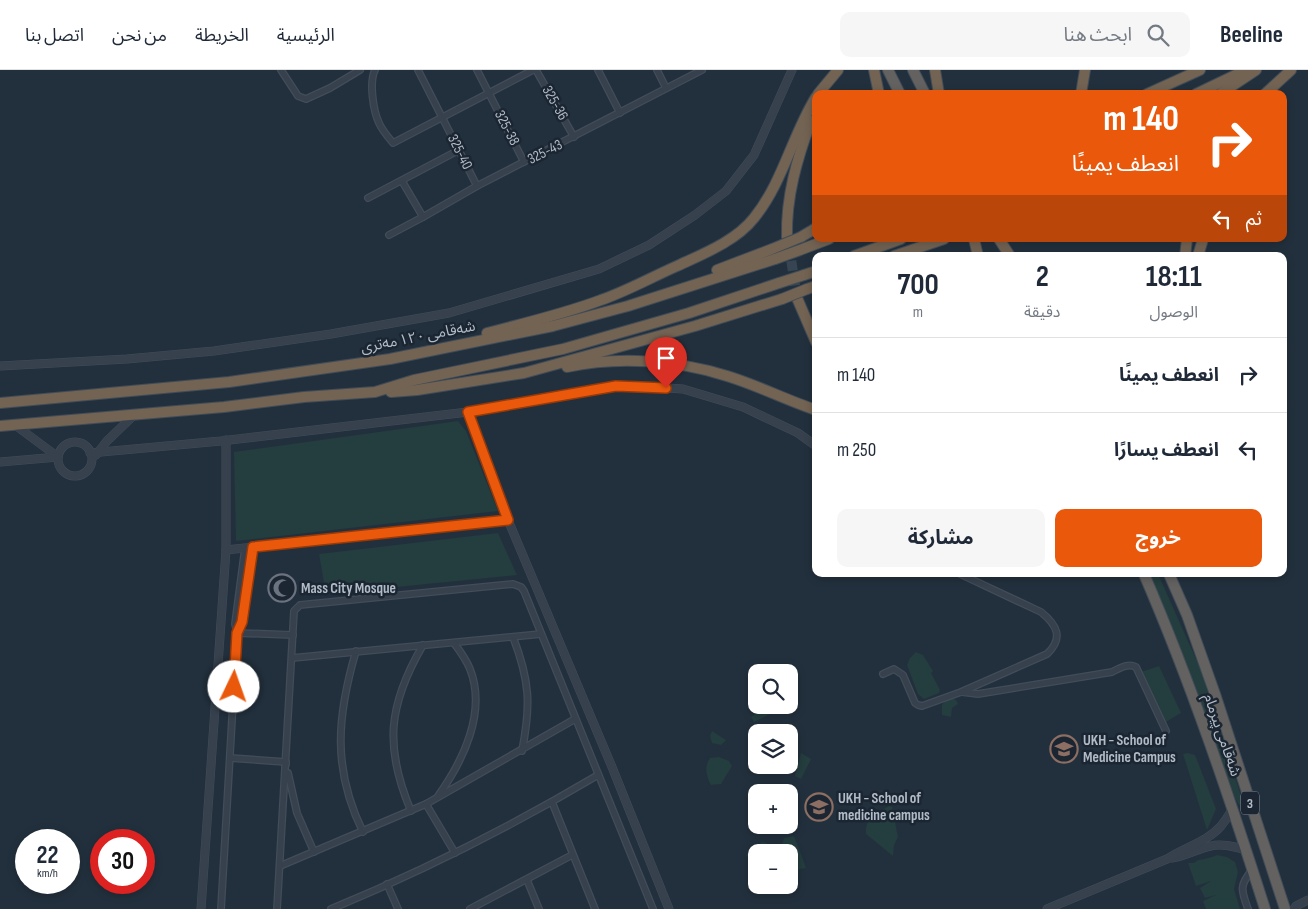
<!DOCTYPE html>
<html lang="ar">
<head>
<meta charset="utf-8">
<style>
  :root { --surface:#fff; --page:#f6f6f7; --text:#1f2937; --muted:#747a83; --line:#e0e1e3; --accent:#ea580c }
  body { margin:0; font-family:"Sofia Sans Condensed","Noto Sans Arabic",sans-serif; background:var(--page); color:var(--text); direction:rtl; height:100vh; display:flex; flex-direction:column; font-size:19px; white-space:nowrap }
  * { box-sizing:border-box; margin:0 }
  p { font-size:16px; color:var(--muted) }
  .icon { flex:none; width:28px; height:28px; fill:none; stroke:currentColor; stroke-width:2; stroke-linecap:round; stroke-linejoin:round }
  .map { position:relative; flex:1; overflow:hidden; direction:ltr }
  .drawer { position:absolute; left:812px; top:182px; width:475px; height:325px; display:flex; flex-direction:column; background:var(--surface); border-radius:10px; box-shadow:0 2px 8px #0003; direction:rtl }
  .drawer>* { flex:none }
  .top-card { position:absolute; left:812px; top:20px; width:475px; height:152px; border-radius:10px; box-shadow:0 2px 8px #0003; direction:rtl; background:#ea580c; color:#fff; overflow:hidden }
  .buttons { position:absolute; left:748px; top:594px; display:grid; gap:10px }
  .buttons a { display:grid; place-items:center; width:50px; height:50px; border-radius:10px; background:var(--surface); box-shadow:0 2px 8px #0003; font-size:25px }
  .speed { position:absolute; left:15px; top:759px; display:flex; gap:10px; font-size:25px; font-weight:700; text-align:center }
  .speed>* { display:grid; place-content:center; width:65px; height:65px; border-radius:50%; background:var(--surface); box-shadow:0 2px 8px #0003; line-height:1 }
  .speed small { font-size:12px; font-weight:400 }
  .speed .limit { border:8px solid #d22; background:#fff; color:#111 }
  .pin { position:absolute; display:grid; place-items:center; width:42px; height:42px; color:#fff; margin:-51px -21px; border-radius:50% 50% 50% 0; rotate:-45deg; box-shadow:0 0 5px #0007 }
  .pin .icon { rotate:45deg }
  .me { position:absolute; width:55px; margin:-28px; rotate:3deg; stroke-linejoin:round; filter:drop-shadow(0 0 4px #0008) }
  .turn { display:flex; align-items:center; gap:18px; height:105px; padding:0 25px; font-size:22px }
  .turn .icon { width:65px; height:65px; stroke-width:2.5 }
  .turn b { display:block; font-size:35px; line-height:42px }
  .then { display:flex; align-items:center; height:48px; padding:0 25px; background:#0003; gap:10px; font-size:19px }
  .eta { display:flex; justify-content:space-evenly; align-items:center; height:85px; text-align:center }
  .eta b { font-size:30px; font-weight:700; line-height:35px }
  .button { display:flex; gap:10px; margin-top:auto; padding:10px 25px }
  .button a { flex:1; height:58px; border-radius:10px; background:var(--accent); color:#fff; font-size:20px; font-weight:700; line-height:58px; text-align:center }
  .button a+a { background:var(--page); color:var(--text) }
  ul { padding:0; list-style:none }
  li { display:flex; align-items:center; gap:15px; height:75px; padding:0 25px; border-top:1px solid var(--line) }
  li div { flex:1 }
  li b { display:block; font-size:19px }
  li em { font-style:normal }
  header { display:flex; align-items:center; gap:30px; box-sizing:border-box; height:70px; padding:0 25px; background:var(--surface); border-bottom:1px solid var(--line) }
  header strong { font-size:24px }
  nav { display:flex; gap:28px; margin-inline-start:auto; font-size:18px }
  .search { width:350px; height:45px; background:var(--page); display:flex; align-items:center; gap:12px; box-sizing:border-box; padding:0 18px; border-radius:10px; color:var(--muted); font-size:19px }
  .map>svg:first-child { display:block }
  .green { fill:#243d3e }
  .lines { fill:none; stroke-linecap:round; stroke-linejoin:round }
  .motorway-tunnel { stroke:#374552; stroke-width:10; stroke-dasharray:10 5; stroke-linecap:butt }
  .minor-casing { stroke:#424d59; stroke-width:8 }
  .tertiary-casing { stroke:#424d59; stroke-width:9 }
  .trunk-casing { stroke:#414c58; stroke-width:12 }
  .motorway-casing { stroke:#414c58; stroke-width:12 }
  .minor { stroke:#36414d; stroke-width:5.5 }
  .tertiary { stroke:#36414d; stroke-width:8 }
  .trunk { stroke:#646260; stroke-width:10 }
  .motorway { stroke:#736353; stroke-width:10 }
  .motorway-bridge-casing { stroke:#414c58; stroke-width:12; stroke-linecap:butt }
  .motorway-bridge { stroke:#736353; stroke-width:10 }
  .route-casing { stroke:#983908; stroke-width:12 }
  .route { stroke:#ea580c; stroke-width:9 }
  .labels { text-anchor:middle; dominant-baseline:central; stroke-width:5; stroke-linejoin:round; paint-order:stroke }
  .shield { fill:#1b2632; stroke:#848f9b; stroke-width:1 }
  .shield-label { font-size:14px; font-weight:bold; fill:#b1bcc8 }
  .street-label { font-size:15px; fill:#b1bcc8; stroke:#1b2632 }
  .poi-label { font-size:15px; font-weight:bold; fill:#b1bcc8; stroke:#1b2632; text-anchor:start }
</style>
</head>
<body>
<header>
<strong>Beeline</strong>
<div class="search"><svg class="icon" aria-label="search" viewBox="0 0 24 24"><circle cx="10" cy="10" r="6"/><path d="M15 15l6 6"/></svg>ابحث هنا</div>
<nav><a>الرئيسية</a><a>الخريطة</a><a>من نحن</a><a>اتصل بنا</a></nav>
</header>
<div class="map">
<svg width="1308" height="839" viewBox="0 0 1308 839">
  <rect width="100%" height="100%" fill="#22303d"/>
  <g class="green">
    <path d="M458,351L466,361L498,441L236,471L234,382Z"/>
    <path d="M498,463L517,505L326,524L319,484Z"/>
    <path d="M1148,504H1158L1200,598L1243,732L1239,735L1229,717L1186,592Z"/>
    <path d="M916,582L923,585L933,601L931,603L940,620L939,623L924,629L918,624L907,595L910,588Z"/>
    <path d="M1159,596L1181,643L1159,656L1138,603Z"/>
    <path d="M789,607L796,608L798,610L796,625L789,635Z"/>
    <path d="M952,628L956,630L958,634L952,638L951,647L942,645V635L946,629Z"/>
    <path d="M777,635H788L754,652L751,647L761,640Z"/>
    <path d="M712,661L726,670L721,675L712,673L710,666Z"/>
    <path d="M801,683L811,689L801,709L795,706Z"/>
    <path d="M1188,683L1195,685L1216,739L1207,760L1183,684Z"/>
    <path d="M719,687L729,691L732,696L721,714L711,715C706,706 704,697 710,688Z"/>
    <path d="M889,736L892,737L898,767L894,775L893,786L866,764C865,747 876,744 889,736Z"/>
    <path d="M794,766L806,798L789,801V782H780L784,768Z"/>
    <path d="M762,772L767,773L765,782H756V791L751,790L746,785Z"/>
    <path d="M1217,785L1227,787L1235,792L1238,802L1234,819L1240,839H1206L1203,831L1216,825L1205,828L1200,818L1211,811L1196,816L1188,793H1194L1198,790C1201,790 1213,787 1217,785Z"/>
  </g>
  <g class="lines">
    <path class="motorway-tunnel" d="M789,176L797,228"/>
    <g class="minor-casing">
      <g id="minor">
        <path d="M281,0L298,26L306,29L330,18L360,0"/>
        <path d="M375,0C369,12 373,40 379,53C382,60 388,67 393,73L533,0"/>
        <path d="M418,0L477,116"/>
        <path d="M477,0L524,92"/>
        <path d="M536,0L574,67"/>
        <path d="M598,0L620,43"/>
        <path d="M657,0L666,18"/>
        <path d="M402,111L423,147"/>
        <path d="M368,128L459,80"/>
        <path d="M389,165L423,147L477,116L702,0"/>
        <path d="M237,563L242,552L253,477"/>
        <path d="M237,563L293,565"/>
        <path d="M513,567C530,611 531,635 522,681"/>
        <path d="M356,581C337,646 332,699 363,762"/>
        <path d="M292,588L541,564"/>
        <path d="M883,604L894,599L903,605L915,633L918,635L922,636L961,622L1047,584C1064,568 1057,555 1041,542L960,504"/>
        <path d="M962,622L978,624L1112,602C1120,598 1128,593 1136,597L1166,661"/>
        <path d="M230,688L286,692V694"/>
        <path d="M288,703L297,743L314,782"/>
        <path d="M438,726C463,691 487,642 470,599C466,589 460,581 454,573"/>
        <path d="M552,732L595,839"/>
        <path d="M426,734L455,783"/>
        <path d="M411,741C384,677 388,635 423,575"/>
        <path d="M280,796L426,734L575,649"/>
        <path d="M527,810L539,839"/>
        <path d="M387,814L398,839"/>
        <path d="M221,839L237,563L235,554L245,478"/>
        <path d="M277,839L294,541L300,535L513,514L521,517L524,521L653,839"/>
        <path d="M331,839C423,801 512,756 598,705"/>
        <path d="M470,839L572,785"/>
        <path d="M1248,839C1241,820 1239,815 1253,799"/>
      </g>
    </g>
    <g class="tertiary-casing">
      <g id="tertiary">
        <path d="M0,296L127,289L214,281L331,264L449,243L599,199L649,175L695,145L726,121L754,85L792,0"/>
        <path d="M468,342L508,450L612,697L669,839"/>
        <path d="M15,355L58,387"/>
        <circle cx="75" cy="389" r="17"/>
        <path d="M90,383L221,371L468,342L616,315L683,319L743,337L798,363L816,376"/>
        <path d="M96,385L107,371L134,345"/>
        <path d="M0,392L58,387"/>
        <path d="M226,480L508,450"/>
        <path d="M1172,788C1185,786 1197,779 1211,776C1222,773 1235,777 1247,780"/>
        <path d="M201,839L226,480V370"/>
        <path d="M1047,839L1167,789C1185,777 1207,772 1221,756C1225,751 1229,745 1232,740"/>
        <path d="M1294,839L1296,836L1308,830"/>
      </g>
    </g>
    <g class="trunk-casing">
      <g id="trunk">
        <path d="M888,0L900,24"/>
        <path d="M913,0L925,24"/>
        <path d="M1144,504C1191,613 1229,726 1265,839"/>
        <path d="M1169,504L1187,545L1216,627L1285,839"/>
      </g>
    </g>
    <g class="motorway-casing">
      <g id="motorway">
        <path d="M874,0L879,24"/>
        <path d="M935,0L939,24"/>
        <path d="M818,24L838,0"/>
        <path d="M1081,24L1085,0"/>
        <path d="M1147,24L1200,0"/>
        <path d="M1196,24L1246,0"/>
        <path d="M1220,24L1256,0"/>
        <path d="M1265,24L1291,0"/>
        <path d="M787,167C786,126 797,89 811,51"/>
        <path d="M801,167L816,158"/>
        <path d="M974,169L978,186"/>
        <path d="M999,169L1010,186"/>
        <path d="M800,180L829,169"/>
        <path d="M854,186L901,169"/>
        <path d="M894,186L944,169"/>
        <path d="M1185,186L1187,169"/>
        <path d="M1198,186L1203,169"/>
        <path d="M717,200L772,179"/>
        <path d="M804,205L816,201"/>
        <path d="M807,219L816,216"/>
        <path d="M797,228L816,272"/>
        <path d="M487,263C525,253 564,244 601,230C627,221 652,207 677,196C703,184 736,171 754,148C783,112 792,66 816,27"/>
        <path d="M567,297C618,286 677,290 727,306C757,315 786,330 816,340"/>
        <path d="M391,322L417,320L524,303L695,256L782,229"/>
        <path d="M0,333L229,312L390,289L553,256L628,236L775,189"/>
        <path d="M0,356L224,337L304,327L375,322L414,310L563,279L689,243L779,213"/>
      </g>
    </g>
    <use href="#minor" class="minor"/>
    <use href="#tertiary" class="tertiary"/>
    <use href="#trunk" class="trunk"/>
    <use href="#motorway" class="motorway"/>
    <g class="motorway-bridge-casing">
      <g id="motorway-bridge">
        <path d="M772,179L801,167"/>
        <path d="M775,189L800,180"/>
        <path d="M779,213L804,205"/>
        <path d="M782,229L807,219"/>
      </g>
    </g>
    <use href="#motorway-bridge" class="motorway-bridge"/>
  </g>
  <g class="lines">
    <g class="route-casing">
      <path id="route" d="M234,617L237,563L242,552L253,477L508,450L468,342L616,316L666,318"/>
    </g>
    <use href="#route" class="route"/>
  </g>
  <defs>
    <g id="mosque-ring" transform="scale(1.4375)"><circle r="9.5" fill="#1b2632" stroke="#6b7280" stroke-width="1.5"/><path d="M3.5-4.9A6 6 0 1 0 3.5 4.9A5 5 0 1 1 3.5-4.9Z" fill="#6b7280"/></g>
    <g id="university-ring" transform="scale(1.4375)"><circle r="9.5" fill="#1b2632" stroke="#8d6e63" stroke-width="1.5"/><path d="M0-5L7-2L0 1L-7-2ZM-4 1L0 2.5L4 1V4Q0 6-4 4Z" fill="#8d6e63"/></g>
  </defs>
  <g fill-rule="evenodd">
    <use href="#mosque-ring" x="282" y="518"/>
    <use href="#university-ring" x="1064" y="679"/>
    <use href="#university-ring" x="819" y="737"/>
  </g>
  <g class="labels">
    <rect class="shield" x="1241" y="721.5" width="18" height="23" rx="4"/>
    <g class="shield-label">
      <text x="1250" y="733">3</text>
    </g>
    <g class="street-label">
      <text transform="translate(555 33) rotate(60)">325-36</text>
      <text transform="translate(507 58) rotate(63)">325-38</text>
      <text transform="translate(460 82) rotate(63)">325-40</text>
      <text transform="translate(545 82) rotate(-27)">325-43</text>
      <text transform="translate(418 267) rotate(-11)">شەقامی ١٢٠ مەتری</text>
      <text transform="translate(1222 665) rotate(71)">شەقامی پیرمام</text>
    </g>
    <g class="poi-label">
      <text x="301" y="518">Mass City Mosque</text>
      <text x="1083" y="670">UKH - School of<tspan x="1083" dy="17">Medicine Campus</tspan></text>
      <text x="838" y="728">UKH - School of<tspan x="838" dy="17">medicine campus</tspan></text>
    </g>
  </g>
</svg>
<div class="buttons">
<a><svg class="icon" aria-label="search" viewBox="0 0 24 24"><circle cx="10" cy="10" r="6"/><path d="M15 15l6 6"/></svg></a>
<a><svg class="icon" aria-label="layers" viewBox="0 0 24 24"><path d="M12 4l9 5-9 5-9-5zM3 14l9 5 9-5"/></svg></a>
<a>+</a>
<a>−</a>
</div>
<div class="speed"><div>22<small>km/h</small></div><div class="limit">30</div></div>
<div class="pin" style="left:666px;top:318px;background:#d93025"><svg class="icon" aria-label="arrive" viewBox="0 0 24 24"><path d="M6 21V4h12l-3 4 3 4H6"/></svg></div>
<svg class="me" style="left:234px;top:617px" viewBox="-20 -20 40 40"><circle r="19" fill="#fff"/><path d="M0-13L10 11 0 6-10 11z" fill="#ea580c"/></svg>
<div class="top-card">
<div class="turn"><svg class="icon" aria-label="right" viewBox="0 0 24 24"><path d="M7 20v-9h11M14 6l5 5-5 5"/></svg><div><b>140 m</b>انعطف يمينًا</div></div>
<div class="then">ثم<svg class="icon" aria-label="left" viewBox="0 0 24 24"><path d="M17 20v-9H6M10 6l-5 5 5 5"/></svg></div>
</div>
<section class="drawer">
<div class="eta">
<div><b>18:11</b><p>الوصول</p></div>
<div><b>2</b><p>دقيقة</p></div>
<div><b>700</b><p>m</p></div>
</div>
<ul>
<li><svg class="icon" aria-label="right" viewBox="0 0 24 24"><path d="M7 20v-9h11M14 6l5 5-5 5"/></svg><div><b>انعطف يمينًا</b></div><em>140 m</em></li>
<li><svg class="icon" aria-label="left" viewBox="0 0 24 24"><path d="M17 20v-9H6M10 6l-5 5 5 5"/></svg><div><b>انعطف يسارًا</b></div><em>250 m</em></li>
</ul>
<div class="button"><a>خروج</a><a>مشاركة</a></div>
</section>
</div>
</body>
</html>
